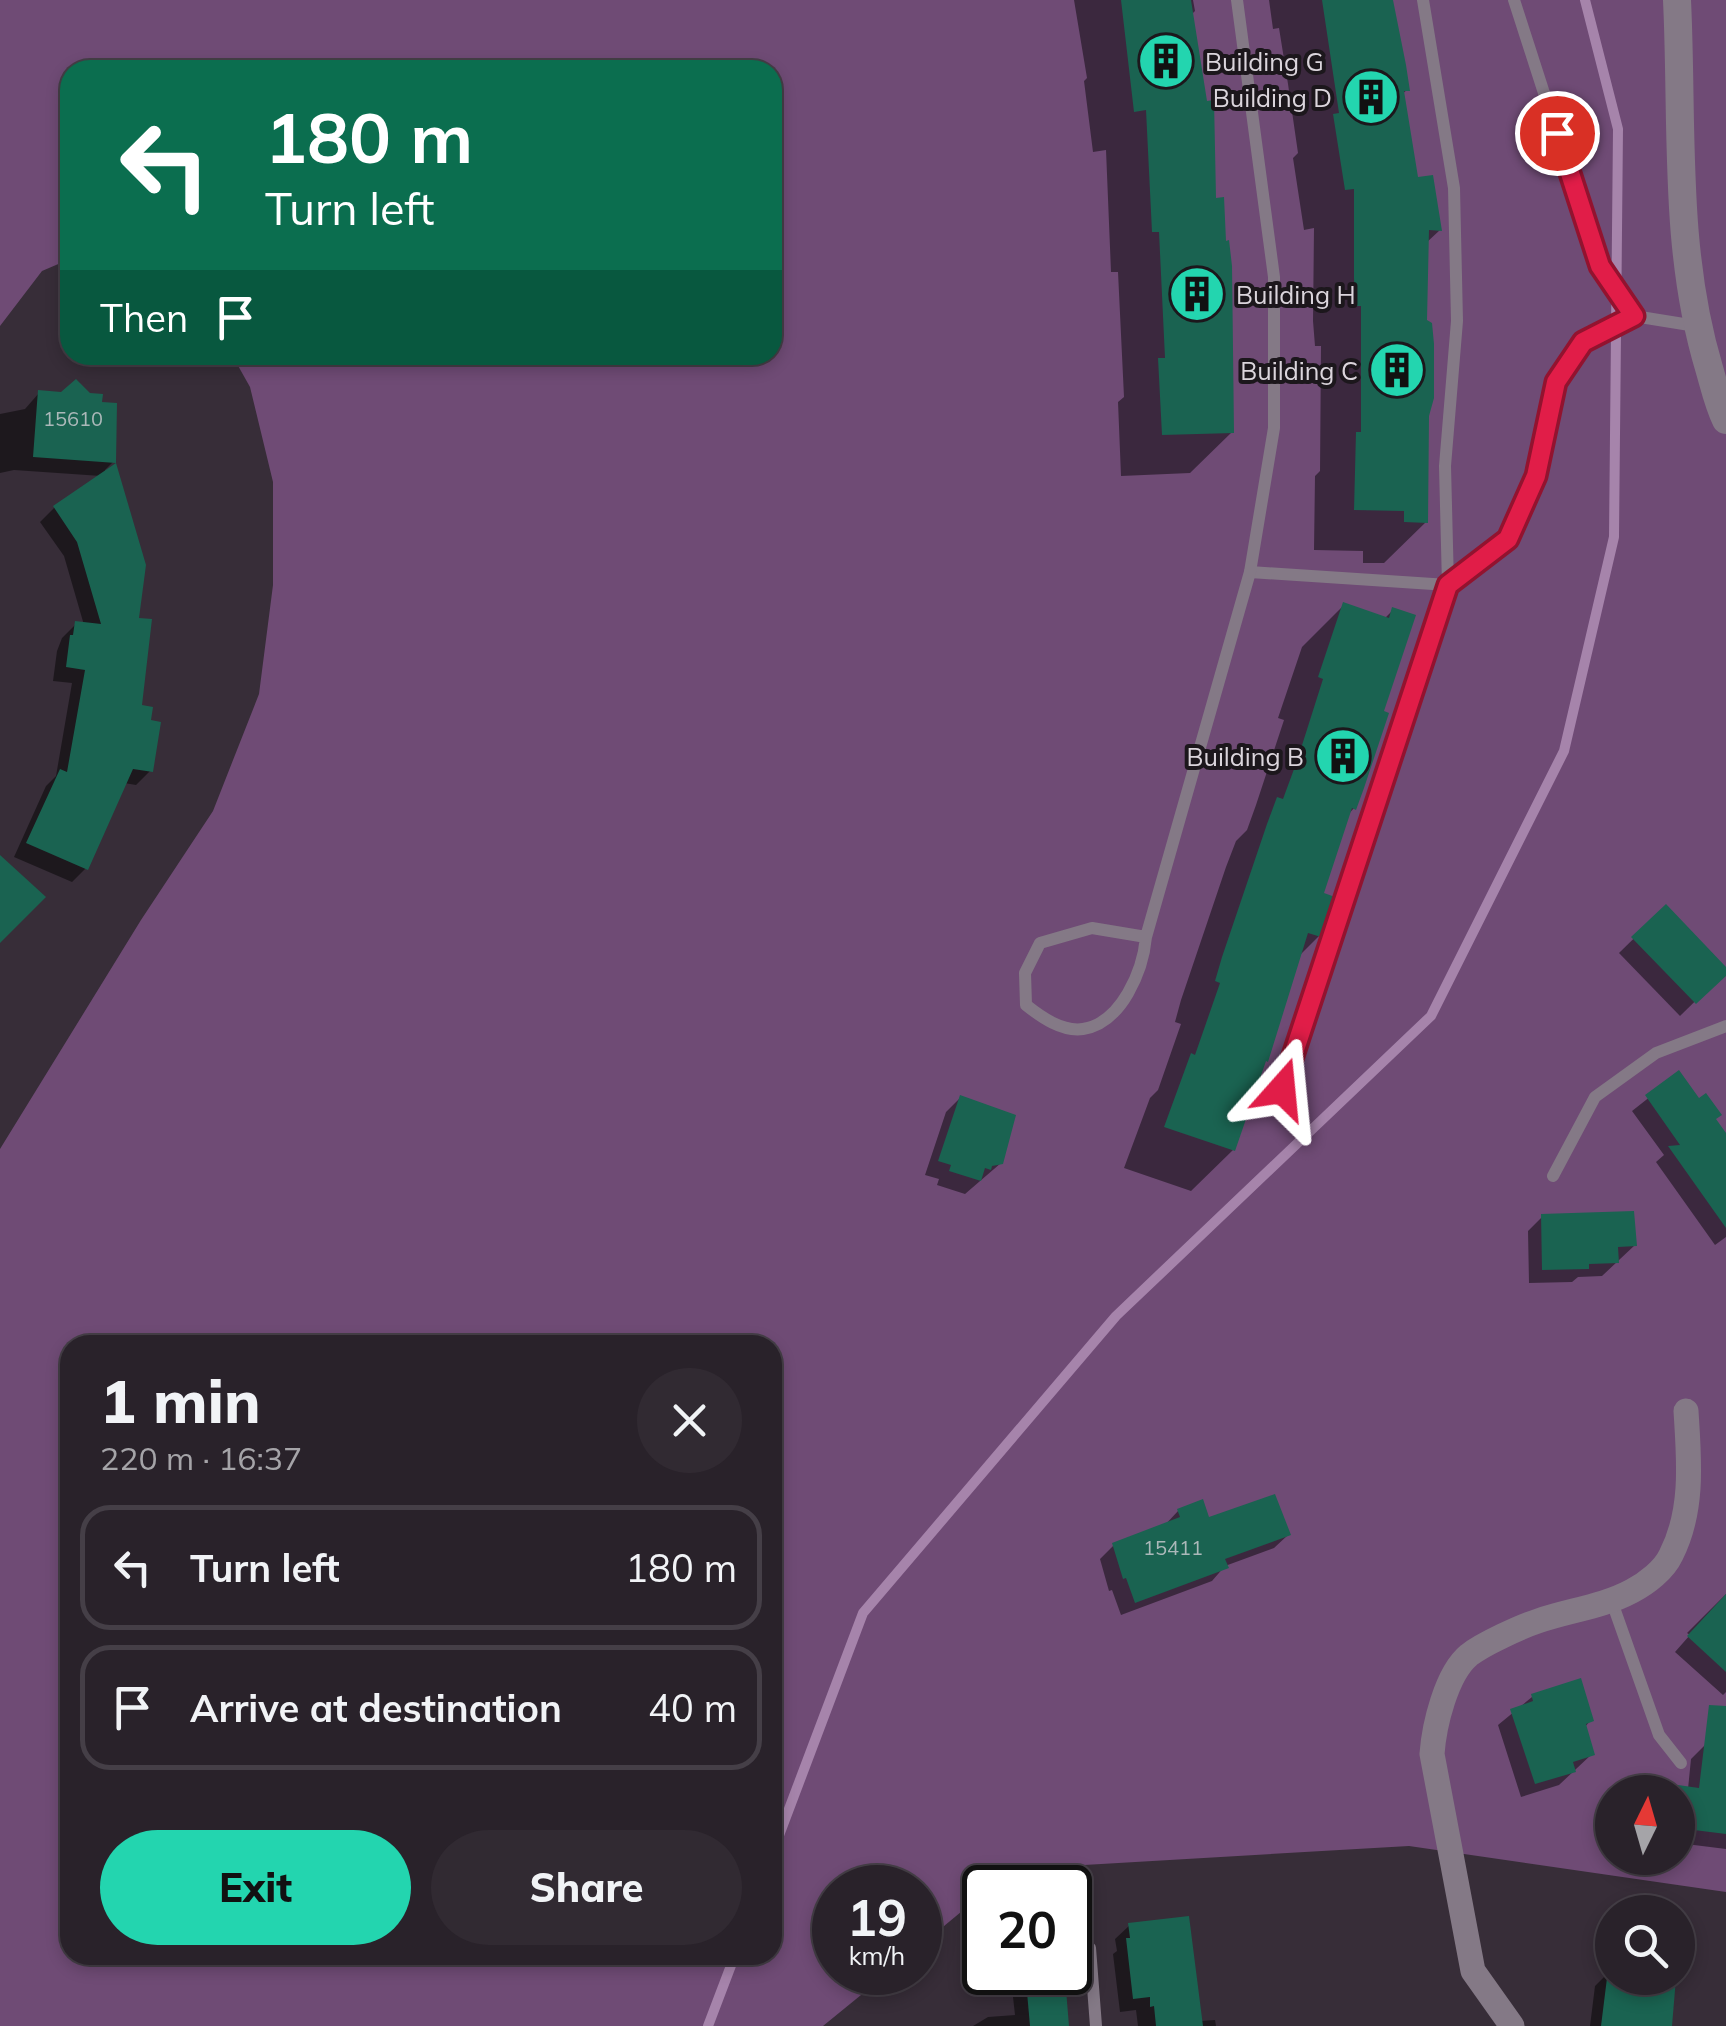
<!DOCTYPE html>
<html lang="en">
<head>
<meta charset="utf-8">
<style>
  :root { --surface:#29222a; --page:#312a32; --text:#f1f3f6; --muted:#a5a4a8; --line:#453f47; --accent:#23d5af }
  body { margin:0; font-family:Mulish,sans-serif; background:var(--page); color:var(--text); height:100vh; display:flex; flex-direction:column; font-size:38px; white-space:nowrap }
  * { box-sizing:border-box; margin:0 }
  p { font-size:32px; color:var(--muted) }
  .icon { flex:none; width:55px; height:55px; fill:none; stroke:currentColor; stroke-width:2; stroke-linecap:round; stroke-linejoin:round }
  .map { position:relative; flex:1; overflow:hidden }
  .drawer { position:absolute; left:60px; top:1335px; width:722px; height:630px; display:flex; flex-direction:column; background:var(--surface); border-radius:30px; box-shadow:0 5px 15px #0003,0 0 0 2px var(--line) }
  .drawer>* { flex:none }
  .hud { position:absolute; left:60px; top:60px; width:722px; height:305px; border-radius:30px; box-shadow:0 5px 15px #0003,0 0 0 2px var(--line); background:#0b6e4f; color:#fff; overflow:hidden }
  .needle { width:65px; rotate:5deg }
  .buttons { position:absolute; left:1595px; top:1775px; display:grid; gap:20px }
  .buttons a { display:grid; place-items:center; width:100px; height:100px; border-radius:50%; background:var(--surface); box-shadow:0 5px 15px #0003,0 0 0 2px var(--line); font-size:50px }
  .speed { position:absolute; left:812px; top:1865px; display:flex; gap:20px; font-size:50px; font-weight:700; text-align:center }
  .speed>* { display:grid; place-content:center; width:130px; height:130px; border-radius:50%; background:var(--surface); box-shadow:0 5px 15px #0003,0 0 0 2px var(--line); line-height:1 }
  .speed small { font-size:25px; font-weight:400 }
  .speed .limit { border:5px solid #111; border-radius:15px; background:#fff; color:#111 }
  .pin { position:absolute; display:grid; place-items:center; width:85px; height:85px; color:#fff; margin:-42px; border:5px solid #fff; border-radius:50%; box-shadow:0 2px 10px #0007 }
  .me { position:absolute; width:110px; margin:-55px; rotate:18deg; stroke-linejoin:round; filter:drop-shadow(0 0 8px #0008) }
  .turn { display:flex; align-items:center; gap:35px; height:210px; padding:0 40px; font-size:45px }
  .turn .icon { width:130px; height:130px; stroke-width:2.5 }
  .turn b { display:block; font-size:70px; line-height:85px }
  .then { display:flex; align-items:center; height:95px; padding:0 40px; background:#0003; gap:20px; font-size:38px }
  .round { display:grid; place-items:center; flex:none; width:105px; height:105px; border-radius:52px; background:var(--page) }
  .overview { display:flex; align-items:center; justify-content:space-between; height:170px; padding:0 40px }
  h1 { font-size:60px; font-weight:800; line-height:75px }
  .cta { display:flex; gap:20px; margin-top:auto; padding:20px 40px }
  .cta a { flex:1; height:115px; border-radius:60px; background:var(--accent); color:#111; font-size:40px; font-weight:800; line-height:115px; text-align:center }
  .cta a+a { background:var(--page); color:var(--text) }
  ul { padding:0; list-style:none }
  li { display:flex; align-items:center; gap:30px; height:125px; margin:0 20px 15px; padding:0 20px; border:5px solid var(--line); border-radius:30px }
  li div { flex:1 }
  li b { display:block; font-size:38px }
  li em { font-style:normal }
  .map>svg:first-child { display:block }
  .green { fill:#6f4b75; fill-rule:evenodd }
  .shadow { fill:#0007 }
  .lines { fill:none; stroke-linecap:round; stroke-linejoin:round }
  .stream { stroke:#a684ab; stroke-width:10 }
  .building { fill:#1a6351 }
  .service { stroke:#847986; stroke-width:12 }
  .minor { stroke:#847986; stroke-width:25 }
  .secondary { stroke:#847986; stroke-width:28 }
  .route-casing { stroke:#92132f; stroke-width:25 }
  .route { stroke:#e11d48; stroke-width:18 }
  .labels { text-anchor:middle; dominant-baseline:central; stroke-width:8; stroke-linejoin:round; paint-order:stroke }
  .number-label { font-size:20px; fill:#abb8b9 }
  .poi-label { font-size:25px; fill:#dbd5dc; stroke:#1c171c; text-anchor:end }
</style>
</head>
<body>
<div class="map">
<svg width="1726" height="2026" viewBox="0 0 1726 2026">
  <rect width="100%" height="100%" fill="#372d38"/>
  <path class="green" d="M0,0H1726V1892L1409,1846L1014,1869L991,1887L985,1888V1892L920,1946V1888H835V1972L888,1973L823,2026H0V1149L141,920L213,811L259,694L273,585V482L250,387L232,355H772V70H70V259L42,271L0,326ZM70,1345H772V1955H70ZM1612,1792H1678V1858H1612Z"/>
  <g class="shadow">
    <path d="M1071,0H1193L1195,11L1191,15L1214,200L1232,432L1190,473L1121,476L1118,402L1124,397L1118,272H1111L1106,150L1093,152L1084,81L1087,78L1074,0Z"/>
    <path d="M1269,0H1389L1407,90L1402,94L1416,180L1440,230L1426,243V522L1384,563H1363V551L1314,550L1315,476L1320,471L1321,346H1315L1313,321L1314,228L1304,230L1293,158L1298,153L1288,84L1279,28L1273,29Z"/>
    <path d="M39,393L113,462L105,470L136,620L139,707L150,771L136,785L124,783L86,868L72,882L14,857L46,786L56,776L72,683L53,681L57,651L62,638L76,624L84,625L64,556L40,522L54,508L101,476L14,470L0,473V414L25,409Z"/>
    <path d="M1344,605L1384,619L1393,610L1381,713L1354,808L1347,816L1320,895L1319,936L1298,957L1233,1150L1191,1191L1124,1168L1150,1098L1158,1090L1181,1024L1175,1022L1181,1000L1226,867L1236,841L1247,830L1256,805L1284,720L1278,718L1302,647Z"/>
    <path d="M1666,907L1726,971L1680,1016L1619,953Z"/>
    <path d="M1679,1074L1726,1137V1237L1715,1245L1656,1162L1664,1155L1632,1111Z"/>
    <path d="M960,1098L1001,1163L965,1194L937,1185L939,1179L925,1175L946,1112Z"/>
    <path d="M1542,1217L1635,1245L1602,1276L1578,1277L1572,1282L1529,1283L1528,1231Z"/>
    <path d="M1178,1511L1208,1520L1288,1535L1274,1548L1225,1566L1212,1581L1121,1615L1112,1590L1109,1591L1100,1559L1114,1545L1164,1526Z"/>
    <path d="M1726,1594V1692L1723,1695L1675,1652L1690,1635L1687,1633Z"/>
    <path d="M1532,1697L1591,1720L1584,1728L1592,1754L1559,1785L1521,1797L1498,1725Z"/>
    <path d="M1705,1745L1726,1747V1849L1678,1843V1792H1645L1653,1785L1688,1789L1691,1759Z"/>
    <path d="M1130,1925L1200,2021L1215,2020L1216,2026H1138L1136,2010L1120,2012L1113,1954L1117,1951L1115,1939Z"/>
    <path d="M1609,1972H1612V1978H1673L1667,2026H1590L1595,1986Z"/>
    <path d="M1027,1983L1066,2026H973L988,2017L1015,2015L1013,1997Z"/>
  </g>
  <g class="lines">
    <g class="stream">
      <path d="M772,1854L863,1613L1116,1316L1431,1016L1564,751L1614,537L1618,129L1585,0"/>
      <path d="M708,2026L735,1955"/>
    </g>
  </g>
  <g class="building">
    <path d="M1121,0H1191L1207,101L1214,100L1216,198L1224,197L1226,241L1229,240L1232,266L1234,433L1162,435L1158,358H1165L1159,232H1152L1146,110L1134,112Z"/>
    <path d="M1322,0H1393L1406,65L1410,91H1404L1418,177L1433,175L1442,231L1429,230L1427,320L1432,323L1434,344V398L1429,416L1428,523L1404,522V511L1354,510L1356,432H1361V306H1355L1354,278V189L1345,190L1333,114L1339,113Z"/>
    <path d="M76,379L90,393L103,394L102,402L117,403L116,463L33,457L38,390L61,392Z"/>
    <path d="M116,463L146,565L139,618L152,619L142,705L153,707L151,720L161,722L153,772L133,769L88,870L26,843L60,769L67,772L85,670L66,667L70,635H73L75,621L101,624L77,542L53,506Z"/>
    <path d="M1343,602L1389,618L1392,607L1416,615L1384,711L1389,713L1364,788L1356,810L1352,808L1324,893L1335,897L1321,937L1308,933L1268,1062L1266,1061L1235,1151L1164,1127L1191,1053L1195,1055L1220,983L1215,981L1222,957L1267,824L1277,797L1283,799L1297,761L1323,679L1318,677Z"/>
    <path d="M0,855L46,897L0,943Z"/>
    <path d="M1666,904L1726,967V976L1696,1004L1631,937Z"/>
    <path d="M1679,1070L1699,1098L1706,1093L1722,1115L1716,1119L1726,1133V1228L1668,1146L1680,1145L1645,1095Z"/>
    <path d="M960,1095L1016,1115L1003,1164L992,1166L991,1170L985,1168L981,1181L949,1171L951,1165L938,1161Z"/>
    <path d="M1634,1211L1637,1246L1618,1247L1619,1263L1589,1264V1269L1542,1270L1541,1214Z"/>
    <path d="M1275,1494L1291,1535L1225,1559L1229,1568L1135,1603L1126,1578L1123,1579L1112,1543L1180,1517L1177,1509L1203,1499L1209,1517Z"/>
    <path d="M1726,1594V1672L1687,1636Z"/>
    <path d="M1581,1678L1594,1721L1586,1724L1595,1755L1573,1762L1576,1772L1535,1784L1510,1709L1533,1701L1531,1694Z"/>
    <path d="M1709,1705L1726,1706V1834L1678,1828V1785L1699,1788Z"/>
    <path d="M1189,1916L1203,2026H1156L1154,2006L1150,2007V1997L1133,1999L1126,1938H1130L1128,1923Z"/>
    <path d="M1065,1977L1069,2026H1030L1026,1981Z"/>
    <path d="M1607,1978H1676L1672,2026H1601Z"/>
  </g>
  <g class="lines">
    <g class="service">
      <path d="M1514,0L1600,267L1634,316"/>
      <path d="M1250,572L1448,585L1508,539L1536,476L1556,382L1583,342L1634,316L1696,326"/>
      <path d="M1146,937L1092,928L1040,943L1025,973L1026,1005C1041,1017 1062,1032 1083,1029C1122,1023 1143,970 1146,937L1250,572L1274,428V277L1237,0"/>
      <path d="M1282,1089L1448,585L1445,466L1457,321L1454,188L1423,0"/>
      <path d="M1553,1176L1595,1097L1656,1053L1726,1026"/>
      <path d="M1612,1602L1659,1735L1681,1763"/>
      <path d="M1090,1948L1096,2026"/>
    </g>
    <path class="minor" d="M1512,2026L1473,1971L1432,1754C1434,1726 1446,1674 1469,1655C1483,1644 1520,1627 1538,1621C1570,1610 1602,1607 1632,1591C1647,1583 1664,1570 1671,1555C1694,1510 1689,1459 1686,1411"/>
    <path class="secondary" d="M1677,0C1683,124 1673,248 1709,368C1714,385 1718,404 1726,420"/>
  </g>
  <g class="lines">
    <g class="route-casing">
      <path id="route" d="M1282,1089L1448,585L1508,539L1536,476L1556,382L1583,342L1634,316L1600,266L1557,133"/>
    </g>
    <use href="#route" class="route"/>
  </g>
  <defs>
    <g id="building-disc" transform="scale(2.875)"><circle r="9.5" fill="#23d5af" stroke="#1c171c"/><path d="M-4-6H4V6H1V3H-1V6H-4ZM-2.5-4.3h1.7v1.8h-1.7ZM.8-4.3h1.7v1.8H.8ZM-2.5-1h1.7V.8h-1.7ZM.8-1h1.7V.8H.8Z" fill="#111"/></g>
  </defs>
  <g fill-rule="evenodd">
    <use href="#building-disc" x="1166" y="61"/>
    <use href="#building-disc" x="1371" y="97"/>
    <use href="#building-disc" x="1197" y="294"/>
    <use href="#building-disc" x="1397" y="370"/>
    <use href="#building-disc" x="1343" y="756"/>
  </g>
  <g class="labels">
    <g class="number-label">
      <text x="73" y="418">15610</text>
      <text x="1173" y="1547">15411</text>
    </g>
    <g class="poi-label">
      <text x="1205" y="61" text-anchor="start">Building G</text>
      <text x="1332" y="97">Building D</text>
      <text x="1236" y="294" text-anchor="start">Building H</text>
      <text x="1358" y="370">Building C</text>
      <text x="1304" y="756">Building B</text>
    </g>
  </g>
</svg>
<div class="buttons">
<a><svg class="needle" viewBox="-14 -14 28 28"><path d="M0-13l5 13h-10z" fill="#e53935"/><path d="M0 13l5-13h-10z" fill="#a5a4a8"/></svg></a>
<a><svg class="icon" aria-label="search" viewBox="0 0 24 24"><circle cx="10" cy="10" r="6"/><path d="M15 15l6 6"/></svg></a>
</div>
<div class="speed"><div>19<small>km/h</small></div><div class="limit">20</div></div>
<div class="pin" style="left:1557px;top:133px;background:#d93025"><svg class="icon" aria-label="arrive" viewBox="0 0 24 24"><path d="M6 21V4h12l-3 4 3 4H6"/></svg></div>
<svg class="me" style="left:1282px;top:1089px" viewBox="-20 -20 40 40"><path d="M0-17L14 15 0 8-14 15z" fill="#e11d48" stroke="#fff" stroke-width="4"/></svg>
<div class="hud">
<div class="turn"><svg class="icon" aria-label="left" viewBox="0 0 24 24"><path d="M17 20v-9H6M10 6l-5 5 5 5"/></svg><div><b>180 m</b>Turn left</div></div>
<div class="then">Then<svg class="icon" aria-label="arrive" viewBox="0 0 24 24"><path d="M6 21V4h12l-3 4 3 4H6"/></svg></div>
</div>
<section class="drawer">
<div class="overview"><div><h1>1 min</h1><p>220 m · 16:37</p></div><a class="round"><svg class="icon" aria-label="close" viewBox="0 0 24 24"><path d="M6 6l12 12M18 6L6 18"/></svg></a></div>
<ul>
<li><svg class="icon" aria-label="left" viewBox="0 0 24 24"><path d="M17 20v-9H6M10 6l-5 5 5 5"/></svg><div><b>Turn left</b></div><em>180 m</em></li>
<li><svg class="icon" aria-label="arrive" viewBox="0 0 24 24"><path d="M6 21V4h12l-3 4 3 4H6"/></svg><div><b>Arrive at destination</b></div><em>40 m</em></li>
</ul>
<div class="cta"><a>Exit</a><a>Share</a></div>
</section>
</div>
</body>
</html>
